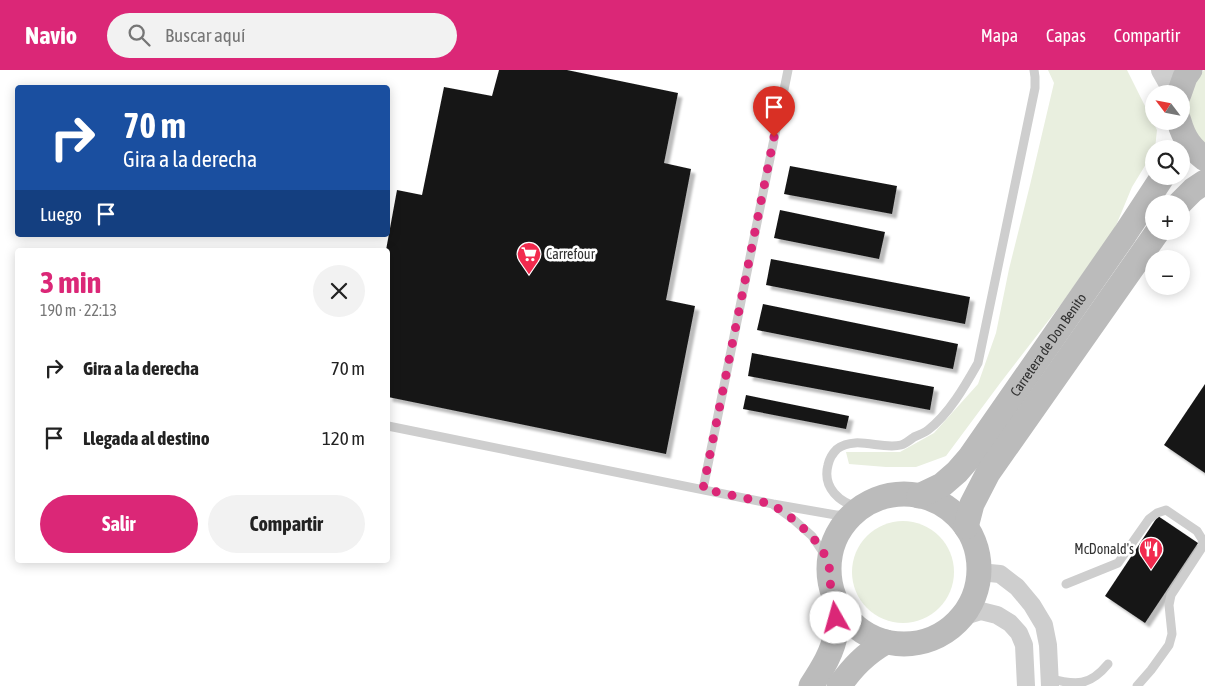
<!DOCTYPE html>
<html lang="es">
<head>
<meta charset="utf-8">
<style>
  :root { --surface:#fff; --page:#f2f2f2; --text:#222; --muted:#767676; --accent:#db2777 }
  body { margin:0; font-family:"Asap Condensed",sans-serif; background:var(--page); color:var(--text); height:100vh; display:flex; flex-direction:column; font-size:19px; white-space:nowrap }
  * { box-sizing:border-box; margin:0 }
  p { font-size:16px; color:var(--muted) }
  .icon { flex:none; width:28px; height:28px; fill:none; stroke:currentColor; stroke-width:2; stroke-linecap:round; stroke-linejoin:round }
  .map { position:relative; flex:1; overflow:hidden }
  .sheet { position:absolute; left:15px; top:178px; width:375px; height:315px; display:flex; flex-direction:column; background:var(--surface); border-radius:5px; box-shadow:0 2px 12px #0003 }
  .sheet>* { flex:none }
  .top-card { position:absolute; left:15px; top:15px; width:375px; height:152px; border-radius:5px; box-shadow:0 2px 12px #0003; background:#1a4fa0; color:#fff; overflow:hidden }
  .needle { width:32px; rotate:302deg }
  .controls { position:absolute; left:1145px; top:15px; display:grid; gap:10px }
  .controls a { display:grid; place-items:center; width:45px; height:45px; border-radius:50%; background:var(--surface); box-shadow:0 2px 12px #0003; font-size:25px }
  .pin { position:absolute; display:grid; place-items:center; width:42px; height:42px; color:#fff; margin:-51px -21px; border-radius:50% 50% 50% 0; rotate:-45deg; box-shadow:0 0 5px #0007 }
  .pin .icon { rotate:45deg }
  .me { position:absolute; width:55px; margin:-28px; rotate:353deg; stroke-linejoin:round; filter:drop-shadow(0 0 4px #0008) }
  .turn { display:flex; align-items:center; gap:18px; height:105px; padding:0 25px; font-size:22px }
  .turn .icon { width:65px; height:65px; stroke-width:2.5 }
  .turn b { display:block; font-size:35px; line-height:42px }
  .then { display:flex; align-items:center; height:48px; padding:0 25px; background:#0003; gap:10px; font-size:19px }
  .round { display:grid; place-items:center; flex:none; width:52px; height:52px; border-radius:26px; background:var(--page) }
  .overview { display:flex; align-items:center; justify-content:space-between; height:85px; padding:0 25px }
  h1 { font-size:30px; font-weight:700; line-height:38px; color:var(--accent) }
  .button { display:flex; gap:10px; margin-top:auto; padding:10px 25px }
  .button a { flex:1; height:58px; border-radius:30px; background:var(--accent); color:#fff; font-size:20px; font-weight:700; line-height:58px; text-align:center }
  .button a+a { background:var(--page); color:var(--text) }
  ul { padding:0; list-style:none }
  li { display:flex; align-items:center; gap:15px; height:70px; padding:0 25px }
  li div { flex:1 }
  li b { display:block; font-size:19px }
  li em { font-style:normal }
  header { display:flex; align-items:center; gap:30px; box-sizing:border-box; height:70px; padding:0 25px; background:var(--accent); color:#fff }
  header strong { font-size:24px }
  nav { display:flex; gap:28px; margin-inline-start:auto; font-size:18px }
  .search { width:350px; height:45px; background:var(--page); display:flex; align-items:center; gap:12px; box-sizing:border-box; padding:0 18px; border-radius:28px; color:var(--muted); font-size:19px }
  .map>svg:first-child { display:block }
  .green { fill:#e9efdf }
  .building { fill:#181818; filter:url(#shadow) }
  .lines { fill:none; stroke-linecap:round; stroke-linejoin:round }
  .service { stroke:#cecece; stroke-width:9 }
  .minor { stroke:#cecece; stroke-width:18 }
  .tertiary { stroke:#cecece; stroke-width:22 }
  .secondary { stroke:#bbb; stroke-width:25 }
  .route { stroke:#db2777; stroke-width:9; stroke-dasharray:0 16.2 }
  .labels { text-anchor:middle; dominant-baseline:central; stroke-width:5; stroke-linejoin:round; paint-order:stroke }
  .poi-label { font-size:14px; fill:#313131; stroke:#fff; text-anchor:start }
  .street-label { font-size:14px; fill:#313131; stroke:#fff }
</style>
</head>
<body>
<header>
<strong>Navio</strong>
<div class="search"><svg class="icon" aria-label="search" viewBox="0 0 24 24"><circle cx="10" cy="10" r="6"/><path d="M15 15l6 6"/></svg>Buscar aquí</div>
<nav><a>Mapa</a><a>Capas</a><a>Compartir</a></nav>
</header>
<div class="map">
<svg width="1205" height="616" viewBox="0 0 1205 616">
  <defs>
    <filter id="shadow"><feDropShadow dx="4.5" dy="4.5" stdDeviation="1" flood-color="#0004"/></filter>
  </defs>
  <rect width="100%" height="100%" fill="#fff"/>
  <g class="green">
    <path d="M1048,0H1127L1157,60L1155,79H1154V81L1132,117L1115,158L1062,233L1001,312L946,386L916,397H886L849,394L846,382H900L934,363L978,314L996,263L1009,199L1030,115L1054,13Z"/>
    <path d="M1204,0H1205V76L1191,58L1188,42L1189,25L1195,10Z"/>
    <circle cx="903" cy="502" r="51"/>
  </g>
  <g class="building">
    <path d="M499,0H567L678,23L664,93L691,99L666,230L695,236L666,384L388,327V180H386L397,120L422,125L444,17L492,26Z"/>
    <path d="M790,96L897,116L892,144L784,124Z"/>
    <path d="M780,140L885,162L879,189L774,168Z"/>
    <path d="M771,189L970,227L965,254L766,215Z"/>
    <path d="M763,234L958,274L953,299L757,260Z"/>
    <path d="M752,283L934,317L930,340L748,306Z"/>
    <path d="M1205,314V403L1164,375Z"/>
    <path d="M746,325L849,346L846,359L743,339Z"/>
    <path d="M1158,446L1198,473L1145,553L1105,526Z"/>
  </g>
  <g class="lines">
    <g class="service">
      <path d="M388,356L773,434L836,445H853"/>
      <path d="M703,419L788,0"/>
      <path d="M775,436L794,450L812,466L829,491"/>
      <path d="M860,438C840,433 822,418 828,395C829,390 833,383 837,379C856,365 881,380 901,375C905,374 910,370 914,367C919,365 924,363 928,360C949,344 965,316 978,293L1035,18V7L1034,0"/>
      <path d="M1066,514L1118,493L1149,449L1157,443L1166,440L1197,461L1202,469L1203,476L1171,525L1169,535L1172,564L1169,575L1151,600L1137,616"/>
      <path d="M1049,608C1076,616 1090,616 1108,594"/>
    </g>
    <g class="minor">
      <path d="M979,502L1000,504L1017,517L1032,535L1044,555L1048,575L1050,616"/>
      <path d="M962,547L981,541L997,545L1010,553L1019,563L1024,575L1026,616"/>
    </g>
    <path class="tertiary" d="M1162,0L1170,14L1174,24"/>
    <g class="secondary">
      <path d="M1179,24L1185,7L1190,0"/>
      <path d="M1179,51C1184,69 1191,78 1205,89"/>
      <path d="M1179,134L1193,120L1205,112"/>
      <circle cx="904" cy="499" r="75"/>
      <path id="s1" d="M919,426L942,415L957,402L970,387L1125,164L1163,106"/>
      <path d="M966,457L972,434L988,403L1158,161"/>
      <path d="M811,616C822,599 833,582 836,562C837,552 836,543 837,533"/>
      <path d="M839,616C853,597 865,584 886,572"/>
    </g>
  </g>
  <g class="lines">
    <path class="route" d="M774,67L703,419L772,434L794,450L812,466L829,491L830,513L837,533L836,548"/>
  </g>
  <defs>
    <g id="supermarket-pin" transform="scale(1.25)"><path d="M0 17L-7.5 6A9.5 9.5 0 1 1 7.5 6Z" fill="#f22a4e" stroke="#fff"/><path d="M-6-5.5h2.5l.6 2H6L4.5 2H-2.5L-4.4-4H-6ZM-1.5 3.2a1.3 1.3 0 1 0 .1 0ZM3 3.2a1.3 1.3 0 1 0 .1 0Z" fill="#fff"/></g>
    <g id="restaurant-pin" transform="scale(1.25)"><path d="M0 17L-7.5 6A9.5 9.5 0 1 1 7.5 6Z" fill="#f22a4e" stroke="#fff"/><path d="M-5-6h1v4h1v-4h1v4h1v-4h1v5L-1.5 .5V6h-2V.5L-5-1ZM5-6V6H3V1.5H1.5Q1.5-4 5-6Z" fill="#fff"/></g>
  </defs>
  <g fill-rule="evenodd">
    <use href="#supermarket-pin" x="529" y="184"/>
    <use href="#restaurant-pin" x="1151" y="479"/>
  </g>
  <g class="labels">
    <g class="poi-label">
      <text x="546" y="184">Carrefour</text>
      <text x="1134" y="479" text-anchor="end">McDonald's</text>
    </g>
    <g class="street-label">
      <text stroke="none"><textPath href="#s1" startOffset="202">Carretera de Don Benito</textPath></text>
    </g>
  </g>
</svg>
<div class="controls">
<a><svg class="needle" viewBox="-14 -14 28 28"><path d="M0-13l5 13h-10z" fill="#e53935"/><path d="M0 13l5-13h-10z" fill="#767676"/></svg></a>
<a><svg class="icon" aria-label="search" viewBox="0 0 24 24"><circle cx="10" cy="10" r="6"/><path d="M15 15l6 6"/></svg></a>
<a>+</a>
<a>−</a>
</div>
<div class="pin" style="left:774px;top:67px;background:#d93025"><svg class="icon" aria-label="arrive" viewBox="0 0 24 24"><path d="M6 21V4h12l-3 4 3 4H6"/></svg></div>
<svg class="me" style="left:836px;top:548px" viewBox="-20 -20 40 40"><circle r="19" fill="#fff"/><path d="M0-13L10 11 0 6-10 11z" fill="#db2777"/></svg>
<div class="top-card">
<div class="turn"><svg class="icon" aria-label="right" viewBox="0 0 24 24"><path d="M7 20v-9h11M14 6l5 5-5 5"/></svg><div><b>70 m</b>Gira a la derecha</div></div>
<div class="then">Luego<svg class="icon" aria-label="arrive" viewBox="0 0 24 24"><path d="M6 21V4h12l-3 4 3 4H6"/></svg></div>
</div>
<section class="sheet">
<div class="overview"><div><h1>3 min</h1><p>190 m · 22:13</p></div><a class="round"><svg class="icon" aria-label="close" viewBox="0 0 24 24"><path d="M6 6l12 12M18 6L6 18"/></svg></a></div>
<ul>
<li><svg class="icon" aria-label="right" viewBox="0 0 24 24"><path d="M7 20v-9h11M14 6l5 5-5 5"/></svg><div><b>Gira a la derecha</b></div><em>70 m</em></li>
<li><svg class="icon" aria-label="arrive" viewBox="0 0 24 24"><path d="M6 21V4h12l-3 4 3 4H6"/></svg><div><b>Llegada al destino</b></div><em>120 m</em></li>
</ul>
<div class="button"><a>Salir</a><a>Compartir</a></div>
</section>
</div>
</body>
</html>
